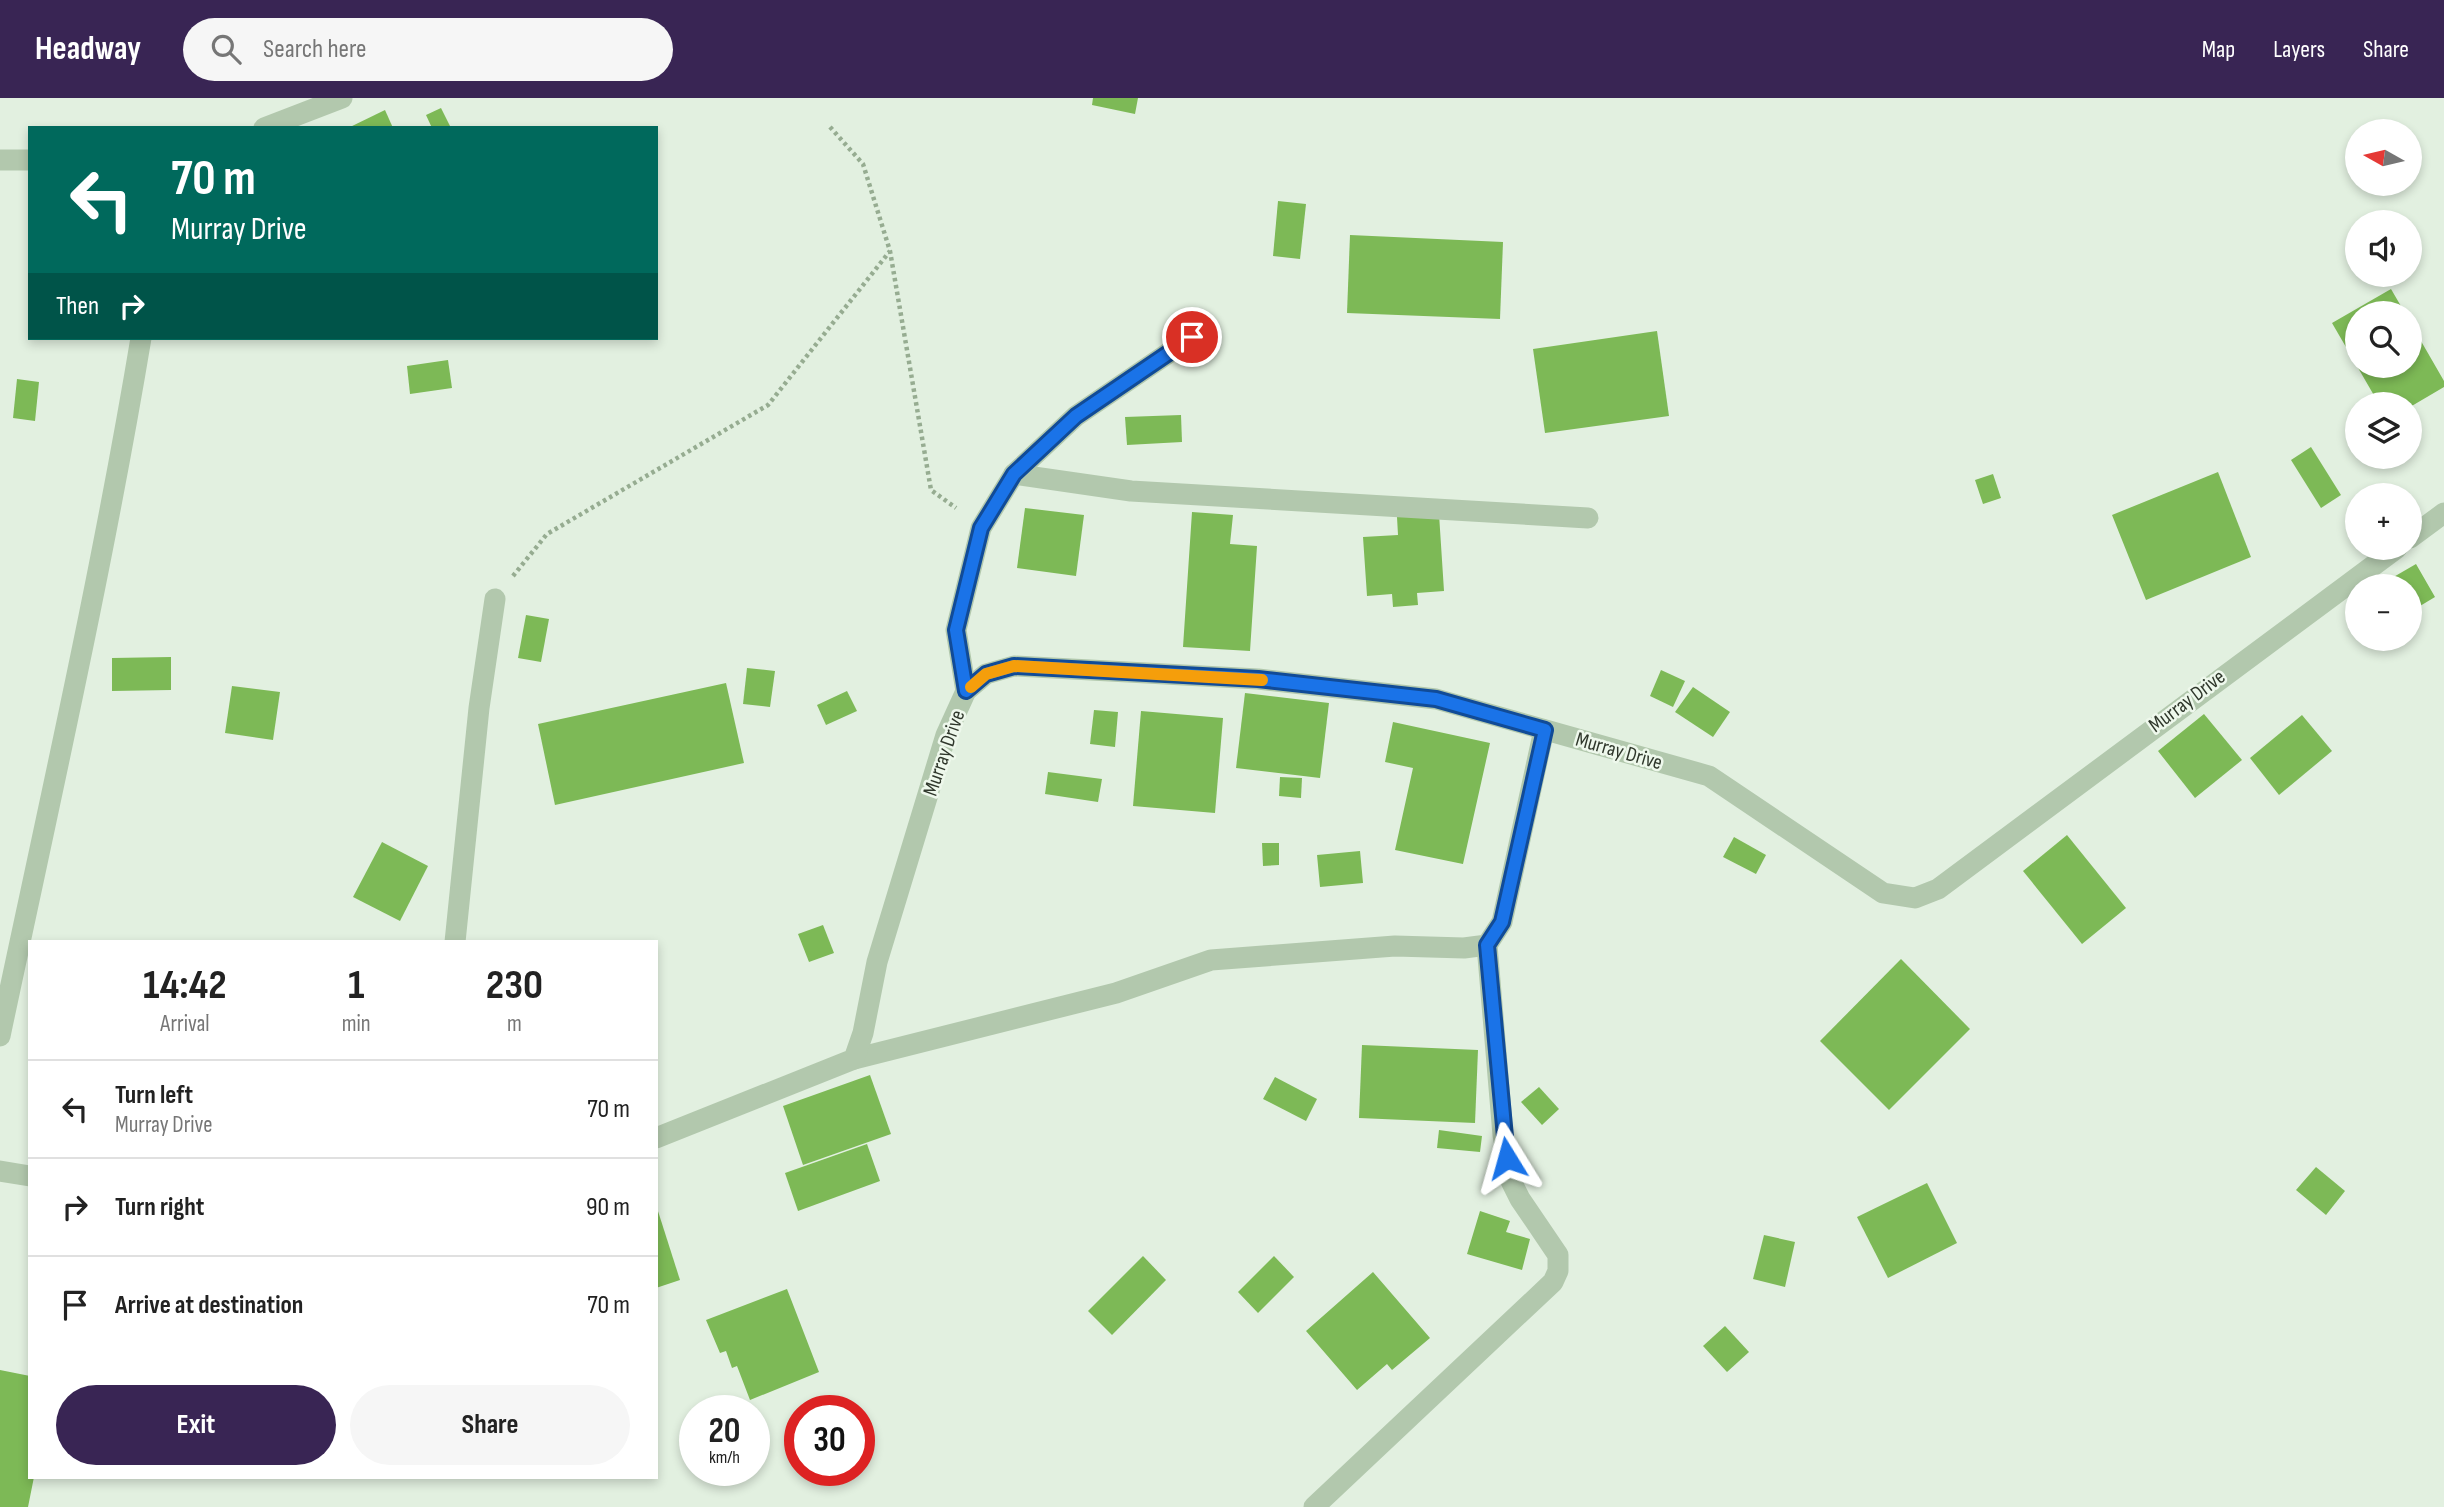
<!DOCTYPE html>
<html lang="en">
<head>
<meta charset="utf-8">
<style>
  :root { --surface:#fff; --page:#f6f6f6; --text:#222; --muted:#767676; --line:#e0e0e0; --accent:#392554 }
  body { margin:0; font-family:"Sofia Sans Condensed",sans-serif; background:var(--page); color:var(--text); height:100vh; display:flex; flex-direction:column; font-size:26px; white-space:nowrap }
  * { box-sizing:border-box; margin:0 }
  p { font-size:23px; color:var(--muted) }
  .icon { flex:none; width:38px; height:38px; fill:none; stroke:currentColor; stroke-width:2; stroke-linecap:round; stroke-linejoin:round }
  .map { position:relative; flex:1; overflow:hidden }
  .details { position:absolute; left:28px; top:842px; width:630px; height:539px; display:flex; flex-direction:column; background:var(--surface); border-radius:0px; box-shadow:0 4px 10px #0003 }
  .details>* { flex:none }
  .guide { position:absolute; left:28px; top:28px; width:630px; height:214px; border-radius:0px; box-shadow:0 4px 10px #0003; background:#00695c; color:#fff; overflow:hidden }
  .needle { width:46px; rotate:278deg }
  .fabs { position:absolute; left:2345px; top:21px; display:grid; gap:14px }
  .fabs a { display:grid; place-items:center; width:77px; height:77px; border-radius:50%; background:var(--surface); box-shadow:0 4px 10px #0003; font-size:35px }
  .speed { position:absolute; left:679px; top:1297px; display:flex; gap:14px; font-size:35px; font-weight:700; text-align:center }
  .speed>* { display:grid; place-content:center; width:91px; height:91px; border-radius:50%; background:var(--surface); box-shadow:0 4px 10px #0003; line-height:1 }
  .speed small { font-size:18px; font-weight:400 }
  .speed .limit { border:10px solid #d22; background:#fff; color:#111 }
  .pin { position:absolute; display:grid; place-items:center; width:60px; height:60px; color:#fff; margin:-30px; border:4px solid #fff; border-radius:50%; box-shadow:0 2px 7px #0007 }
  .me { position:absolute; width:77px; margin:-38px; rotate:352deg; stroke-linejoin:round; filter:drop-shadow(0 0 5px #0008) }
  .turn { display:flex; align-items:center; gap:24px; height:147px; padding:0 28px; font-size:32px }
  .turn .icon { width:91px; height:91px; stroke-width:2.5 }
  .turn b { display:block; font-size:49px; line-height:60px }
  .then { display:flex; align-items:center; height:66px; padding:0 28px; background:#0003; gap:14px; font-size:26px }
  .eta { display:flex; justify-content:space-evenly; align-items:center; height:119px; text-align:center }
  .eta b { font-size:42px; font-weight:700; line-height:49px }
  .button { display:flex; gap:14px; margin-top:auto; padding:14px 28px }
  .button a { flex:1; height:80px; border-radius:42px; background:var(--accent); color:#fff; font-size:28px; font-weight:700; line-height:80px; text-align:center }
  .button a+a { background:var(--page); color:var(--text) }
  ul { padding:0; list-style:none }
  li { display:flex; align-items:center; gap:21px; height:98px; padding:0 28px; border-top:2px solid var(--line) }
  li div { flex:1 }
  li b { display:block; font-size:26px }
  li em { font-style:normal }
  header { display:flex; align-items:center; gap:42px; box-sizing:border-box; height:98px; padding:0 35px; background:var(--accent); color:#fff }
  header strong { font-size:33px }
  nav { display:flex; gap:38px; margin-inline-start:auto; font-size:24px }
  .search { width:490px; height:63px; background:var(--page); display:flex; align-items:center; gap:18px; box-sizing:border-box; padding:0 24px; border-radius:38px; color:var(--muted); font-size:26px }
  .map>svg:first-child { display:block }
  .building { fill:#7db956 }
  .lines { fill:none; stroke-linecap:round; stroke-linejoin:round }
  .path { stroke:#96ac91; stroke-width:4.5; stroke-dasharray:3.5 3.5; stroke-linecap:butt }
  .street { stroke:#b2c8ad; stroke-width:21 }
  .route-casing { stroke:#114b97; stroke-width:18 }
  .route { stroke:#1a73e8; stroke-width:12 }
  .slow { stroke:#f59e0b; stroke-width:12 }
  .labels { text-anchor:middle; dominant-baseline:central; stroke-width:5; stroke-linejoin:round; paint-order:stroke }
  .street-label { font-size:21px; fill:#2f372b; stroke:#eef8ec }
</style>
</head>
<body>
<header>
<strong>Headway</strong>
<div class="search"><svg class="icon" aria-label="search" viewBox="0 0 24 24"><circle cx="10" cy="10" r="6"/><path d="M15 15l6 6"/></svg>Search here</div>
<nav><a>Map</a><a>Layers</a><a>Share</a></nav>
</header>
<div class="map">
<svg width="2444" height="1409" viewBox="0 0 2444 1409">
  <rect width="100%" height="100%" fill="#e2f0e0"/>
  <g class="building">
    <path d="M1093,0H1138L1135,16L1092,7Z"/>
    <path d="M441,10L451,30H432L426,17Z"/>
    <path d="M385,12L393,30H348Z"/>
    <path d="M1278,103L1306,106L1300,161L1273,158Z"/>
    <path d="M1350,137L1503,144L1500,221L1347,215Z"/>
    <path d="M2391,191L2405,215H2357V268H2410V224L2444,283V289L2410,309V306H2379L2332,225Z"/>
    <path d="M1657,233L1669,318L1545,335L1533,251Z"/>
    <path d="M448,262L452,290L410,296L407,268Z"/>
    <path d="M17,281L39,284L35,323L13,320Z"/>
    <path d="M1181,317L1182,344L1127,347L1125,319Z"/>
    <path d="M2311,349L2341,397L2321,410L2291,362Z"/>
    <path d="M2218,374L2251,459L2146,502L2112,417Z"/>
    <path d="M1993,376L2001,400L1983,406L1975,382Z"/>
    <path d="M1025,410L1084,417L1076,478L1017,470Z"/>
    <path d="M1192,414L1233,417L1230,446L1257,448L1250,553L1183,549Z"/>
    <path d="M1439,416L1444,493L1417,495L1418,507L1393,509L1392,496L1367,498L1363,439L1398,437L1397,419Z"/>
    <path d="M2416,466L2435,499L2410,514V488H2378Z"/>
    <path d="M526,517L549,521L541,564L518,560Z"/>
    <path d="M171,559V592L112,593V560Z"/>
    <path d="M747,570L775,573L770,609L743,606Z"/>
    <path d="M1661,572L1685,583L1673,609L1650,598Z"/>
    <path d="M726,585L744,665L555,707L538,626Z"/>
    <path d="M232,588L280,594L273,642L225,635Z"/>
    <path d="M1693,589L1730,614L1713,639L1675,614Z"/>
    <path d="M847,593L857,613L826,627L817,607Z"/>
    <path d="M1245,595L1329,605L1320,680L1236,670Z"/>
    <path d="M1094,612L1118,614L1115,649L1090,646Z"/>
    <path d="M1141,613L1223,620L1215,715L1133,708Z"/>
    <path d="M2204,616L2242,662L2195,700L2158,653Z"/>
    <path d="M2302,617L2332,653L2279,697L2250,660Z"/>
    <path d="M1393,624L1490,645L1463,766L1395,752L1413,670L1385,664Z"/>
    <path d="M1048,674L1102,681L1098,704L1045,696Z"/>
    <path d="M1280,679L1302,680L1301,700L1279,698Z"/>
    <path d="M2067,737L2126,810L2082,846L2023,773Z"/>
    <path d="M1734,739L1766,757L1756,776L1723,759Z"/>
    <path d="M382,744L428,768L400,823L353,799Z"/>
    <path d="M1262,745H1279V767L1263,768Z"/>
    <path d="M1360,753L1363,785L1320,789L1317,757Z"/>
    <path d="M823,827L834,855L809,864L798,836Z"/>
    <path d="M1901,861L1970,931L1889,1012L1820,943Z"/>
    <path d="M1362,947L1478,952L1475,1025L1359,1020Z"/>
    <path d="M870,977L891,1036L803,1067L783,1008Z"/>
    <path d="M1275,979L1317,1001L1306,1023L1263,1001Z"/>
    <path d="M1539,989L1559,1011L1542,1027L1521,1004Z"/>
    <path d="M1439,1032L1482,1038L1480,1054L1437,1050Z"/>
    <path d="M867,1046L880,1083L798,1113L785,1075Z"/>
    <path d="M2316,1069L2345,1093L2326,1117L2296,1092Z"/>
    <path d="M1927,1085L1957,1145L1888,1180L1857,1119Z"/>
    <path d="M657,1110L680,1182L656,1190V1111Z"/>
    <path d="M1480,1113L1510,1123L1506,1134L1530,1141L1522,1172L1467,1156Z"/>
    <path d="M1764,1137L1795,1144L1785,1189L1753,1181Z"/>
    <path d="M1143,1158L1166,1182L1112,1237L1088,1213Z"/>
    <path d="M1274,1158L1294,1179L1258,1215L1238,1194Z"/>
    <path d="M1373,1174L1430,1240L1392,1272L1387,1266L1357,1292L1306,1233Z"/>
    <path d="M787,1191L819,1274L750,1302L737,1268L732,1270L726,1253L720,1255L706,1222Z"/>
    <path d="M1725,1228L1749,1254L1727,1274L1703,1248Z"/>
    <path d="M0,1272L30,1278V1379H34L28,1409H0Z"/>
  </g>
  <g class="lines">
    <g class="path">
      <path d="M830,29L863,66L890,153L931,392L956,410"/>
      <path d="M513,478L547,436L768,307L890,153"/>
    </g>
    <g class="street">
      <path d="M264,30L342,0"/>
      <path d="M0,62H30"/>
      <path d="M1014,376L1131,393L1588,420"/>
      <path d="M2410,440L2444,415"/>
      <path d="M966,593L956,532L981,430L1014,376L1076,318L1192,239"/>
      <path d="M455,844L479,610L495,501"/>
      <path d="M0,938C49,706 102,474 141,240"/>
      <path d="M854,961L1116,895L1211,862L1395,848L1464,850L1487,847L1502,824L1544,632"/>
      <path d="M656,1040L854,961L863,935L877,864L946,637L966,593L986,576L1014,568L1258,581L1436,601L1709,678L1883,795L1915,800L1938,791L2397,450"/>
      <path d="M0,1073L30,1078"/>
      <path d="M1314,1409L1553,1184L1558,1173V1157L1520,1101L1511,1083L1503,1037L1487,847"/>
    </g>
  </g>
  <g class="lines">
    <g class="route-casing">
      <path id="route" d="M1192,239L1076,318L1014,376L981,430L956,532L966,593L986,576L1014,568L1258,581L1436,601L1545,632L1502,824L1487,847L1507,1060"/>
    </g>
    <use href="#route" class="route"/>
    <path class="slow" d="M971,589L986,576L1014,568L1262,582"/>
  </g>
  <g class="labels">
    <g class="street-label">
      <text transform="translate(2187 603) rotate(-37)">Murray Drive</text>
      <text transform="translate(1619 653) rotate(16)">Murray Drive</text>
      <text transform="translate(944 655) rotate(-71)">Murray Drive</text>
    </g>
  </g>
</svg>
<div class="fabs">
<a><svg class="needle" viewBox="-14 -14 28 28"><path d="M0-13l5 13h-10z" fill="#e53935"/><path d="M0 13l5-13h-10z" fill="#767676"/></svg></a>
<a><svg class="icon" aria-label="sound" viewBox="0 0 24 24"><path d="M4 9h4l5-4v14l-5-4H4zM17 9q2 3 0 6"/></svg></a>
<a><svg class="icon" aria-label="search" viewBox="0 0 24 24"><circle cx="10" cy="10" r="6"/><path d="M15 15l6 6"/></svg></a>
<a><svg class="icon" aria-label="layers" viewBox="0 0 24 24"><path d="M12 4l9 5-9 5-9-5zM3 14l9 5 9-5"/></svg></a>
<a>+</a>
<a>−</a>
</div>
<div class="speed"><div>20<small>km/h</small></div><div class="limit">30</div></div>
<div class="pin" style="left:1192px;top:239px;background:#d93025"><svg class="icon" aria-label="arrive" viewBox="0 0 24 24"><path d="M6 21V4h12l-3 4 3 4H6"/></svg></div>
<svg class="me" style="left:1507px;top:1060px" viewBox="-20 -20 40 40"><path d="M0-17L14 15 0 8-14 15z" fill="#1a73e8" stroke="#fff" stroke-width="4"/></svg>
<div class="guide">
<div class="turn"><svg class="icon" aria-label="left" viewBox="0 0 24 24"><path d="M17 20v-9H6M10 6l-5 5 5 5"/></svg><div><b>70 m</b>Murray Drive</div></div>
<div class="then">Then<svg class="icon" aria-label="right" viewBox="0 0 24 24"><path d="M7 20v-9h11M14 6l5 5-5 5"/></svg></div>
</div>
<section class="details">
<div class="eta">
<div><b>14:42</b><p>Arrival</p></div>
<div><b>1</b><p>min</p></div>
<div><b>230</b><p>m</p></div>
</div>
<ul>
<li><svg class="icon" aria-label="left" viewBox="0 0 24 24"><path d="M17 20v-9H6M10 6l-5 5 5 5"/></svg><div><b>Turn left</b><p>Murray Drive</p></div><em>70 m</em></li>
<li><svg class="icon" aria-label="right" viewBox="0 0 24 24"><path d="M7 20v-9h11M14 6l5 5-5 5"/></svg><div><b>Turn right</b></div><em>90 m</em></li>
<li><svg class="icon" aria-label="arrive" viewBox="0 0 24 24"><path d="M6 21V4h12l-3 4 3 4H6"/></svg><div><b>Arrive at destination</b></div><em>70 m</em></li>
</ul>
<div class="button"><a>Exit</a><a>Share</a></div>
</section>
</div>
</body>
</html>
